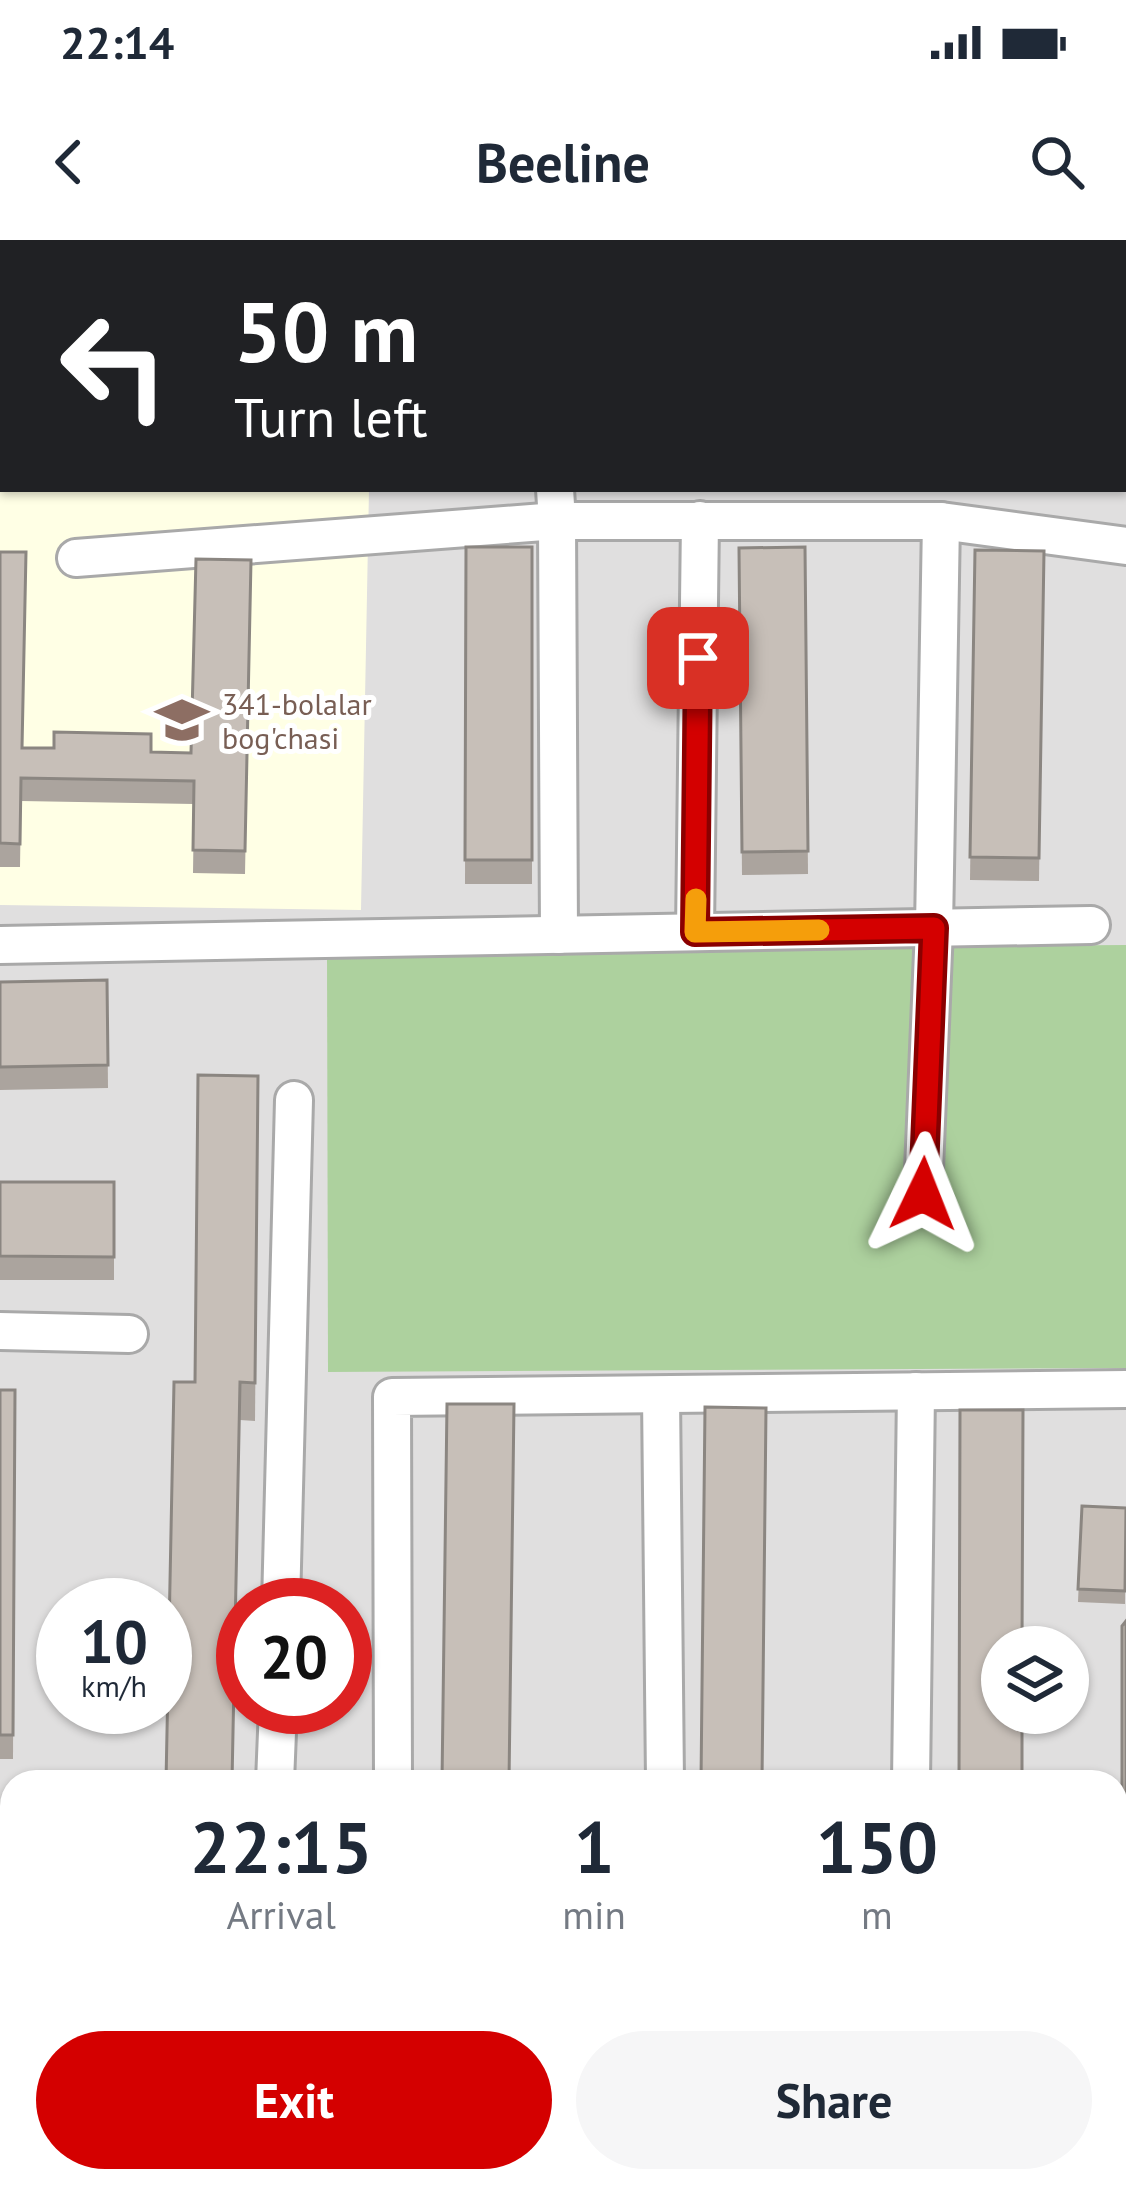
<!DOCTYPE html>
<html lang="en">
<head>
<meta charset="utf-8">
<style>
  :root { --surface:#fff; --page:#f6f6f7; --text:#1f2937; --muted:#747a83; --accent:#d40000 }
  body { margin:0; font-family:"PT Sans",sans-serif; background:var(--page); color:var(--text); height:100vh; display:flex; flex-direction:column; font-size:45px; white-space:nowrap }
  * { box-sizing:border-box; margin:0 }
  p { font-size:39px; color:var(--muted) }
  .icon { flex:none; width:66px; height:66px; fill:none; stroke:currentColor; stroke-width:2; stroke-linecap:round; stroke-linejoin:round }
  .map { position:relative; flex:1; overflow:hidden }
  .details { position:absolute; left:0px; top:1530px; width:1128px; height:423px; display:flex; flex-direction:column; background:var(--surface); border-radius:36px 36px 0 0; box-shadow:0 3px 9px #0004 }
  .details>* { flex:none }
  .banner { position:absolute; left:0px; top:0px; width:1128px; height:252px; box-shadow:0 3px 9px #0004; background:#202124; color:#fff; overflow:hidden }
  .fabs { position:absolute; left:981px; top:1386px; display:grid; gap:24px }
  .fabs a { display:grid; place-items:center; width:108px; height:108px; border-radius:50%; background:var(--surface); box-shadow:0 3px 9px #0004; font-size:60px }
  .speed { position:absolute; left:36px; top:1338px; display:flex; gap:24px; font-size:60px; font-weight:700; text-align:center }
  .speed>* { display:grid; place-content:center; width:156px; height:156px; border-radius:50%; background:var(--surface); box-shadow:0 3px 9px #0004; line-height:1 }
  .speed small { font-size:30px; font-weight:400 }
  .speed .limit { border:18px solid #d22; background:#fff; color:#111 }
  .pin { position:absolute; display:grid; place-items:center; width:102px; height:102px; color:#fff; margin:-51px; border-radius:24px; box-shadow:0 6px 18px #0006 }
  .me { position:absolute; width:132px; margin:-66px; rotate:2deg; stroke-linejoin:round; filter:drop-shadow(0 0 9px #0008) }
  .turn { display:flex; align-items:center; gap:42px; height:252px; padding:0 36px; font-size:54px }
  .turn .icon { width:156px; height:156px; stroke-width:2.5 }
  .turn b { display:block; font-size:84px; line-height:102px }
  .eta { display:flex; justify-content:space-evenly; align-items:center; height:204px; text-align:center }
  .eta b { font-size:72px; font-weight:800; line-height:84px }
  .button { display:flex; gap:24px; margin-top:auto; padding:24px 36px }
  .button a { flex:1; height:138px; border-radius:72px; background:var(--accent); color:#fff; font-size:48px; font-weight:800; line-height:138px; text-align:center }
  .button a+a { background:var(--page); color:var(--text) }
  .status { display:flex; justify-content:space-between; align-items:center; height:84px; padding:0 60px; background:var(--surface); direction:ltr }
  .status svg { height:33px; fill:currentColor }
  header { display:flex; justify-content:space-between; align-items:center; height:156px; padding:0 36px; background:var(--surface); font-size:54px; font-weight:800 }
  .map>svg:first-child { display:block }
  .residential { fill:#e0dfdf; fill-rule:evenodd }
  .education { fill:#ffffe5 }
  .forest { fill:#add19e }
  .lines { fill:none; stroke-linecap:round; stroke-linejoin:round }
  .minor-casing { stroke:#a9a9a9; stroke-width:42 }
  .minor { stroke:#fff; stroke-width:36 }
  .wall { fill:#aba49e }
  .shaded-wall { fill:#8b8681 }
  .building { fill:#c7bfb8; stroke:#8b8681; stroke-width:3 }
  .route-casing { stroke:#8a0000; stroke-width:30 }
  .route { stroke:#d40000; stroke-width:21 }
  .slow { stroke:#f59e0b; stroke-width:21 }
  .labels { text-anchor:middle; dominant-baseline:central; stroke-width:10; stroke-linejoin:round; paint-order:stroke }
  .education-label { font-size:30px; fill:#785e54; stroke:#fff; text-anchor:start }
</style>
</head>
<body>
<div class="status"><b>22:14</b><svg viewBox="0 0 49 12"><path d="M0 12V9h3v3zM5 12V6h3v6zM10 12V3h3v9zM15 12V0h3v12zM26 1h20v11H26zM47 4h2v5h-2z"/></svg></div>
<header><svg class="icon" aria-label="back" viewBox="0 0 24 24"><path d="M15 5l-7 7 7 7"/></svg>Beeline<svg class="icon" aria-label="search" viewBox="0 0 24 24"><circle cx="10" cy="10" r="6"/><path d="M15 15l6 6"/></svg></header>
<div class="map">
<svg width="1126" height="1951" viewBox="0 0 1126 1951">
  <rect width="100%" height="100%" fill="#f2efe9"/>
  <path class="residential" d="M0,0H1126V1951H0ZM3,3H1125V249H3ZM63,1365H165V1467H63ZM243,1365H345V1467H243ZM1002,1407H1068V1473H1002ZM12,1542H1116V1941H12Z"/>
  <path class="education" d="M0,179H3V249H369L361,670L0,665Z"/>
  <path class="forest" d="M1126,705V1128L328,1132L327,710Z"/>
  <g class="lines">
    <g class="minor-casing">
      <g id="minor">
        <path d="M641,0V3"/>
        <path d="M0,45H3"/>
        <path d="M1125,154H1126"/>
        <path d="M555,249L557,281H941L1126,306"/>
        <path d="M76,318L557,281L559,695"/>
        <path d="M695,692L700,280"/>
        <path d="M0,705L1091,685"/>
        <path d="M923,954L934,688L941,281"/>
        <path d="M0,1091L129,1094"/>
        <path d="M661,1155L665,1542"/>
        <path d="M281,1365L294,860"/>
        <path d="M275,1542L278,1467"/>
        <path d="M393,1542L392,1157L1126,1149"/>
        <path d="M911,1542L916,1151"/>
        <path d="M218,1951L220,1941"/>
        <path d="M332,1951L334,1941"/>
        <path d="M590,1951L591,1941"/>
        <path d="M825,1951V1941"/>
      </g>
    </g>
    <use href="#minor" class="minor"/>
  </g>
  <g class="wall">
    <path d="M466,307H532V644H465Z"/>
    <path d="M805,307L808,634L742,635L739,308Z"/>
    <path d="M975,310L1044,311L1039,641L970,640Z"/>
    <path d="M0,312L23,508L151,512L191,513L251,320L245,634L193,633L194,564L21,561L20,627H0Z"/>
    <path d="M107,740L108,848L0,850V742Z"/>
    <path d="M258,836L255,1181L240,1180L195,1142Z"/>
    <rect x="0" y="942" width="114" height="98"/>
    <path d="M0,1150H15L13,1519H0Z"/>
    <path d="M1082,1266L1126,1268L1125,1364L1078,1362Z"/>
    <path d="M1126,1381V1951H890V1941H1116Z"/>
    <path d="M380,1941H446L445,1946L487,1951H346Z"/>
    <path d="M598,1941H795L794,1951H597Z"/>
  </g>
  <path class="shaded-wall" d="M1084,1942V1951H1059Z"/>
  <g class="building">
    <rect x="1125" y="38" width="1" height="65"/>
    <path d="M466,307H532V620H465Z"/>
    <path d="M805,307L808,611L742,612L739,308Z"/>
    <path d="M975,310L1044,311L1039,618L970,617Z"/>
    <path d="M0,312H26L22,508H54V492L151,494V512L191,513L196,319L251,320L245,611L193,610L194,541L21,538L20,604L0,603Z"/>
    <path d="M107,740L108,825L0,827V742Z"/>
    <path d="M198,835L258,836L255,1143L240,1142L232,1542H166L174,1142H195Z"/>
    <path d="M0,942H114V1017L0,1016Z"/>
    <path d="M0,1150H15L13,1495H0Z"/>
    <path d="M447,1164H514L509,1542H442Z"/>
    <path d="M705,1167L766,1168L762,1542H701Z"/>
    <path d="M960,1170H1023L1022,1407H1002V1473H1022V1542H959Z"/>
    <path d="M1082,1266L1126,1268L1125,1351L1078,1349Z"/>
    <path d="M1126,1381V1942H1084L1059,1951H1048L1022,1942L957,1941H1116V1553H1122V1386Z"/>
    <path d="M11,1839L12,1941H136L159,1946V1951H8Z"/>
    <path d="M347,1941H374L424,1951H346Z"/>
    <path d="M493,1941H571L570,1951H491Z"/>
    <path d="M598,1941H648L690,1951H597Z"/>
    <path d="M693,1941H795L794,1951H690Z"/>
    <path d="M444,1946L487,1951H443Z"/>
  </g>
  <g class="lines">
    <g class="route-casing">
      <path id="route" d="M698,418L695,692L934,688L923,954"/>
    </g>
    <use href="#route" class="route"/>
    <path class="slow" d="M696,659L695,692L819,690"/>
  </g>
  <defs>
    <g id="school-bare" transform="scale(4.14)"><path d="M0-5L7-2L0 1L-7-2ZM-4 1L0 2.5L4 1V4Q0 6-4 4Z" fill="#8d6e63" stroke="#fff" stroke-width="2.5" paint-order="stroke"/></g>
  </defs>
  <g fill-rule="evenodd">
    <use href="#school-bare" x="182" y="480"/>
  </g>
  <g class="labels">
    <g class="education-label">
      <text x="222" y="463">341-bolalar<tspan x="222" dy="34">bog'chasi</tspan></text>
    </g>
  </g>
</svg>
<div class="fabs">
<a><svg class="icon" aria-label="layers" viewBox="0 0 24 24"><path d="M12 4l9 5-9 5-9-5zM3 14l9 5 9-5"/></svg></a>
</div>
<div class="speed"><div>10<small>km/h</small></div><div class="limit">20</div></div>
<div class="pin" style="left:698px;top:418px;background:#d93025"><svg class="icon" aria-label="arrive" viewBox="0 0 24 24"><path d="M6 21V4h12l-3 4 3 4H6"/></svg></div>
<svg class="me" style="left:923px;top:954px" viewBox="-20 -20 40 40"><path d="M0-17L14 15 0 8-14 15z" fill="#d40000" stroke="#fff" stroke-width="4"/></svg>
<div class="banner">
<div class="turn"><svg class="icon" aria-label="left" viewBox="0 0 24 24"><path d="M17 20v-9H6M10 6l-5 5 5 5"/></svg><div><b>50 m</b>Turn left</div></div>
</div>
<section class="details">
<div class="eta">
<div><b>22:15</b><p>Arrival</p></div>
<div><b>1</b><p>min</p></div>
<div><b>150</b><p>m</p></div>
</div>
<div class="button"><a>Exit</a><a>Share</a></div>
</section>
</div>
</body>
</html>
